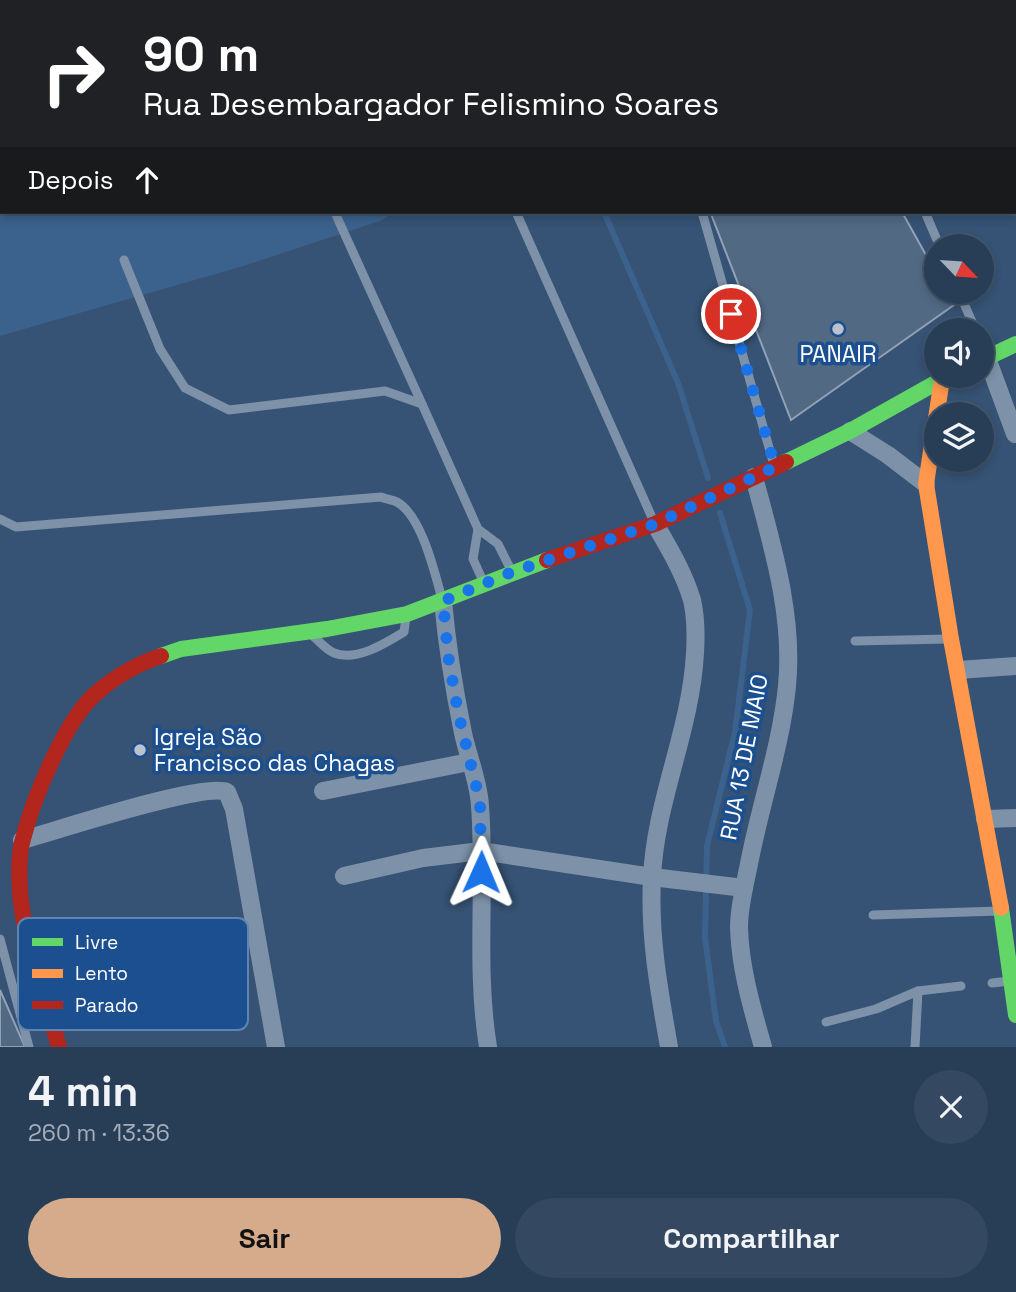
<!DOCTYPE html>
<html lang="pt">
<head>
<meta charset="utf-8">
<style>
  :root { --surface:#283e57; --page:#344961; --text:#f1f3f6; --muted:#a5aeba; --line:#44576d; --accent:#d6ab8b }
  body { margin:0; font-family:"Space Grotesk",sans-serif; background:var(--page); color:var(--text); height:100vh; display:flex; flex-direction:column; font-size:26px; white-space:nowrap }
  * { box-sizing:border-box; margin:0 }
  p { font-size:23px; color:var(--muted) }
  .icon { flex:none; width:38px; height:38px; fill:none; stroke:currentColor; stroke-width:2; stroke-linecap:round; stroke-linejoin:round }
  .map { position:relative; height:1047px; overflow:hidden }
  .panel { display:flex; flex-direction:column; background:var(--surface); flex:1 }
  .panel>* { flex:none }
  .guide { position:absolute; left:0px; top:0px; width:1017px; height:214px; box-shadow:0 4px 10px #0003,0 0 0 2px var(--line); background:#202124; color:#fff; overflow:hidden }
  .needle { width:46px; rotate:115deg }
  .fabs { position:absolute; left:924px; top:234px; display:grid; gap:14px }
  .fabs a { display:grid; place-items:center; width:70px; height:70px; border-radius:50%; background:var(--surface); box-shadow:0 4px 10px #0003,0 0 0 2px var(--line); font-size:35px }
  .pin { position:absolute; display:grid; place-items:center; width:60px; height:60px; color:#fff; margin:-30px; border:4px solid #fff; border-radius:50%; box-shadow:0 2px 7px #0007 }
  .me { position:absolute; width:77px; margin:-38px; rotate:1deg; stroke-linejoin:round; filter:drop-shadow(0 0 5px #0008) }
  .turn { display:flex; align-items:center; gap:24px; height:147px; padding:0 28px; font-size:32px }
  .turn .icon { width:91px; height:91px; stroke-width:2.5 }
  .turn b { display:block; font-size:49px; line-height:60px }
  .then { display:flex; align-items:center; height:66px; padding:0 28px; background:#0003; gap:14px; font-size:26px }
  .round { display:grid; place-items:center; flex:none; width:74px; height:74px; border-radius:37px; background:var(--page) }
  .summary { display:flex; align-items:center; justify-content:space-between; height:119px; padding:0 28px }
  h1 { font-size:42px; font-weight:700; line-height:52px }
  .action { display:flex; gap:14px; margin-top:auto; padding:14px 28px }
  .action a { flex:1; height:80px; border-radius:42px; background:var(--accent); color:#111; font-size:28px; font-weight:700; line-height:80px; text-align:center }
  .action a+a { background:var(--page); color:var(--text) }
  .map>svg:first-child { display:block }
  .water { fill:#3b618d }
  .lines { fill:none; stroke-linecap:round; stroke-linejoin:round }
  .stream { stroke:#3b618d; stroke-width:6 }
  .building { fill:#526984; stroke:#92a2b6; stroke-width:2 }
  .lane { stroke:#7d92a8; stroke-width:9 }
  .street { stroke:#7d92a8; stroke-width:18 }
  .fast { stroke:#63d668; stroke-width:16 }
  .slow { stroke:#ff974d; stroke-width:16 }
  .jam { stroke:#b3261e; stroke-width:16 }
  .route { stroke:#1a73e8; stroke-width:12; stroke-dasharray:0 21.6 }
  .poi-dot { fill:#b9c2ce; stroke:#1b4f8f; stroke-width:2.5 }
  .labels { text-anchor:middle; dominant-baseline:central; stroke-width:7; stroke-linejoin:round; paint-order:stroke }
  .poi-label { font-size:23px; fill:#fff; stroke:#1b4f8f }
  .street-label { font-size:23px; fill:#fff; stroke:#1b4f8f }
  .key { fill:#1b4f8f; stroke:#5f84b1; stroke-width:2 }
  .key-label { font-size:19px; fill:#fff }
</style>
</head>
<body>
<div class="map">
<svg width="1016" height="1047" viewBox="0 0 1016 1047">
  <rect width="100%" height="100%" fill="#365274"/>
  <path class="water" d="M0,0H758L2,2V212H395L380,221L240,267L0,336Z"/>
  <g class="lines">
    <g class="stream">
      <path d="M604,212L678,383L708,478"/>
      <path d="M720,513L750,610L735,732L707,846L705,938L716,1021L725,1047"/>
    </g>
  </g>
  <g class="building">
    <path d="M715,212H902L936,273V292H947L954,305L791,420L711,214Z"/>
    <path d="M0,990L25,1047H0Z"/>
  </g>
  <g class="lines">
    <g class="lane">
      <path d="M926,2L928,0"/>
      <path d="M516,212L654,522"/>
      <path d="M702,212L774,465"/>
      <path d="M925,212L940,247"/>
      <path d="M336,215L422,404"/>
      <path d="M124,260L160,349L185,388L229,410L385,391L422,404L478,529L498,544L511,570"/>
      <path d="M959,292L976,331"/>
      <path d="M0,519L16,527L381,497C386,499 393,500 397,502C422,516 435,574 442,599"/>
      <path d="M478,529L473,559L483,581"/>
      <path d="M312,635C318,640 326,650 334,653C356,662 386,643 404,632L406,617"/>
      <path d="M855,641L948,639"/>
      <path d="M873,915L1000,911"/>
      <path d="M0,939L29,1047"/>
      <path d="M992,983L1010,981"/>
      <path d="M826,1022L876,1009L918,991L961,986"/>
      <path d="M915,1047L918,991"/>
    </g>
    <g class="street">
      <path d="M987,358L1015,434"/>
      <path d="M850,431L888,455L926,484"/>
      <path d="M754,477C772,545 794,615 787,686C781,747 760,805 749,864C745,884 739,906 739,927C740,968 752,1008 763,1047"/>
      <path d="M655,524C669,548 684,573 692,600C696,617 696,636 695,653C691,730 655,802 652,878C649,936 659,990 669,1047"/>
      <path d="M443,601C447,646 454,689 463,733C468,757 479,782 480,806C486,886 475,967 488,1047"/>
      <path d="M958,670L1016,666"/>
      <path d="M323,791L469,762"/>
      <path d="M985,819L1016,818"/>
      <path d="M22,840C56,831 203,782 227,792L234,809L276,1047"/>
      <path d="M344,876L423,858L481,851L652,877L744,888"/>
    </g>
    <g class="fast">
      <path d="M982,360L1016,344"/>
      <path d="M786,462L850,431L948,376"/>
      <path d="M161,656L181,649L327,629L407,614L547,560"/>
      <path d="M1001,908L1016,1015"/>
    </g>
    <path class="slow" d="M942,379L926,484L951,639L1001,908"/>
    <g class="jam">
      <path d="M547,560L655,524L786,462"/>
      <path d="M59,1047C45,997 24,944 20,892C19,875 18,855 23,839C33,799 64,724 93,696C114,677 134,665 161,656"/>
    </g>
  </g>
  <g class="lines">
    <path class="route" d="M481,872L480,802L458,712L448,655L443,601L512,572L655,524L775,467L731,314"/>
  </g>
  <g class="poi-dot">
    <circle cx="838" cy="329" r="7"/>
    <circle cx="140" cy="750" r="7"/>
  </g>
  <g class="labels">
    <g class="poi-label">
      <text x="838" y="354">PANAIR</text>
      <text x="154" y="737" text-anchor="start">Igreja São<tspan x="154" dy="26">Francisco das Chagas</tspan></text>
    </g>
    <g class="street-label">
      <text transform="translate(744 757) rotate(-79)">RUA 13 DE MAIO</text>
    </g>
  </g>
  <rect x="18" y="918" width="230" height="112" rx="10" class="key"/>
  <rect x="32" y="938" width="31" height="8" fill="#63d668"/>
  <rect x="32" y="969" width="31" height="9" fill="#ff974d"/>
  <rect x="32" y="1001" width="31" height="8" fill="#b3261e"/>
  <g class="key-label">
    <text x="75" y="949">Livre</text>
    <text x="75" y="980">Lento</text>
    <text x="75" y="1012">Parado</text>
  </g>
</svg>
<div class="fabs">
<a><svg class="needle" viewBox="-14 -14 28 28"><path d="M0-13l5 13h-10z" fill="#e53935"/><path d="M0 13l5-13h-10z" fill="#a5aeba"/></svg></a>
<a><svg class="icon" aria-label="sound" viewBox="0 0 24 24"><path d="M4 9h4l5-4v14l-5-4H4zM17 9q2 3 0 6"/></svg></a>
<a><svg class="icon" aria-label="layers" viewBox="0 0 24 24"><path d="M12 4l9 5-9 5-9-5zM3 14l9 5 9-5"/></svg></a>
</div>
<div class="pin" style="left:731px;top:314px;background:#d93025"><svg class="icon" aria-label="arrive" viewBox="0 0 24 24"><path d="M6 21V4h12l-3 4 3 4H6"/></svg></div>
<svg class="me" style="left:481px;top:872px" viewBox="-20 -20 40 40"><path d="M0-17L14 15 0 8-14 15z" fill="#1a73e8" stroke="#fff" stroke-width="4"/></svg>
<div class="guide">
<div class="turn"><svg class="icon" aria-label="right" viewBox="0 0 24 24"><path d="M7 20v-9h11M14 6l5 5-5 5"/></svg><div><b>90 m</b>Rua Desembargador Felismino Soares</div></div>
<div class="then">Depois<svg class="icon" aria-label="ahead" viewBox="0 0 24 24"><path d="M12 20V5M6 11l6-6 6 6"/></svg></div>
</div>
</div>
<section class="panel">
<div class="summary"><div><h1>4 min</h1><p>260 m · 13:36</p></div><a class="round"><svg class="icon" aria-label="close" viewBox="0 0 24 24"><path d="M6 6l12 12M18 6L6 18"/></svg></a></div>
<div class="action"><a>Sair</a><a>Compartilhar</a></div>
</section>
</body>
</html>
